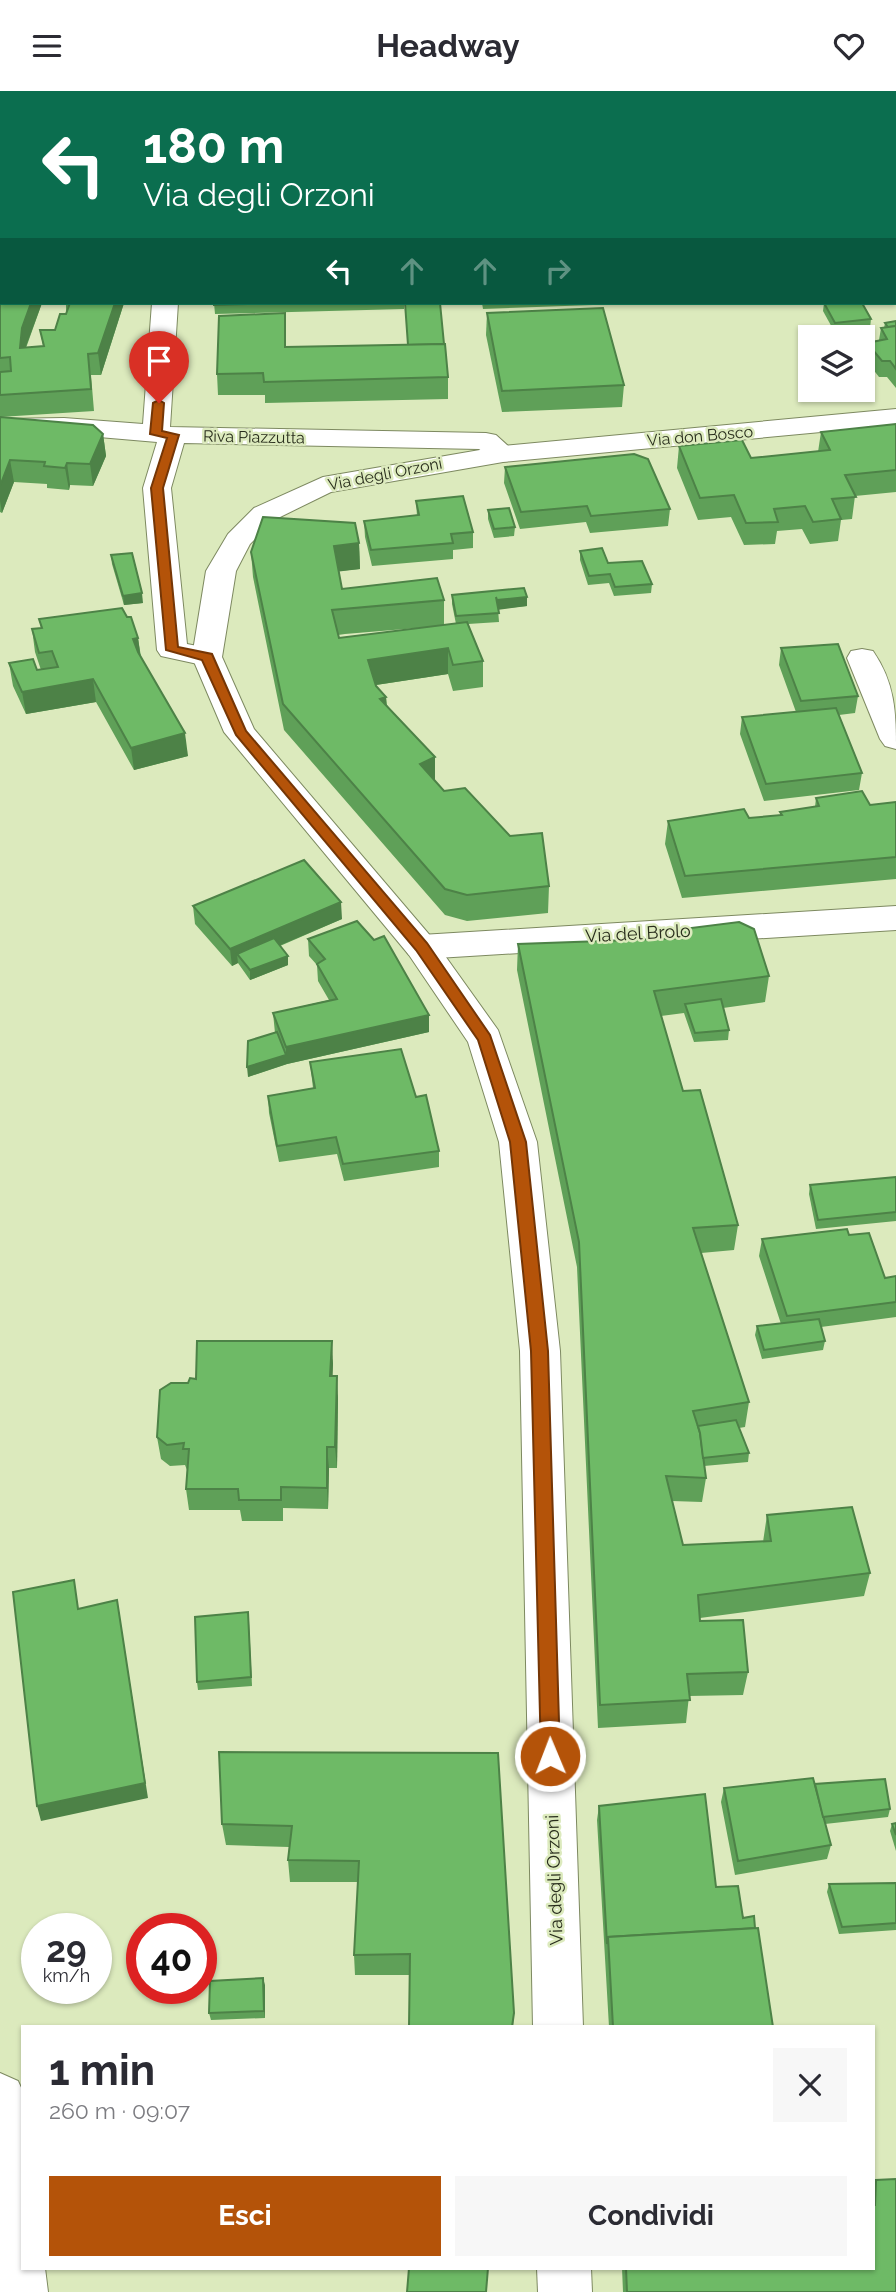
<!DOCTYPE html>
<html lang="it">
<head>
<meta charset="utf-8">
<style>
  :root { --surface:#fff; --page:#f7f7f7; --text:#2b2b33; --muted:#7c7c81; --accent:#b45309 }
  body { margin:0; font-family:Raleway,sans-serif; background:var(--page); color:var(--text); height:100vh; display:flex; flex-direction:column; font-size:26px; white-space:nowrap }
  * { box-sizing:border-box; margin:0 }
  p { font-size:23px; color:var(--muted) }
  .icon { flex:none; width:38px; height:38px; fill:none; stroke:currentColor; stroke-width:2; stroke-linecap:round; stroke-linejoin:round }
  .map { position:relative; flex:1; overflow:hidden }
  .sheet { position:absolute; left:21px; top:1934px; width:854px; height:245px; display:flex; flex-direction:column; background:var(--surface); border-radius:0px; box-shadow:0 2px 5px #0004 }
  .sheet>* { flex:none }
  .hud { position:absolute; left:0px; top:0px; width:896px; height:214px; box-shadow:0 2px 5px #0004; background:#0b6e4f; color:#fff; overflow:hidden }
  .buttons { position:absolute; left:798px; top:234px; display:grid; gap:14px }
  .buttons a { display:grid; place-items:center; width:77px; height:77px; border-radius:0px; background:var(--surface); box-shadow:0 2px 5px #0004; font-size:35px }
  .speed { position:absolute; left:21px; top:1822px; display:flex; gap:14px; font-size:35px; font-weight:700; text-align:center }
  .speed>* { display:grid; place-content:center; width:91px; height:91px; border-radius:50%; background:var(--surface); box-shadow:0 2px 5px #0004; line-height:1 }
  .speed small { font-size:18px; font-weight:400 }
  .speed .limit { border:10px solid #d22; background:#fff; color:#111 }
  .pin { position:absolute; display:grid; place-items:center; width:60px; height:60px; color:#fff; margin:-72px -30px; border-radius:50% 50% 50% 0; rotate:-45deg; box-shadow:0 0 7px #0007 }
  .pin .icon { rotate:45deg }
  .me { position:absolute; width:77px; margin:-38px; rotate:359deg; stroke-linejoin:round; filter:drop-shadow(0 0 5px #0008) }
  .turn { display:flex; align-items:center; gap:24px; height:147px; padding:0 28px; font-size:32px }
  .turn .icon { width:91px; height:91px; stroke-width:2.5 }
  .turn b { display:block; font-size:49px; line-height:60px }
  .lanes { display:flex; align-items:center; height:66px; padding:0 28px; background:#0003; justify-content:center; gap:35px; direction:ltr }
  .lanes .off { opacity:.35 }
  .round { display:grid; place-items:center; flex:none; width:74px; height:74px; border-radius:0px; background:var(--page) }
  .summary { display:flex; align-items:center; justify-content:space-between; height:119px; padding:0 28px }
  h1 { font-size:42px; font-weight:700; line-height:52px }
  .primary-button { display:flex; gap:14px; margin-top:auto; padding:14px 28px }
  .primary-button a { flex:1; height:80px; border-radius:0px; background:var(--accent); color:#fff; font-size:28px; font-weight:700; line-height:80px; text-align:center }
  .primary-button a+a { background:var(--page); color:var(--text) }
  header { display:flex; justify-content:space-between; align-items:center; height:91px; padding:0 28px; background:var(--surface); font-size:32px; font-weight:700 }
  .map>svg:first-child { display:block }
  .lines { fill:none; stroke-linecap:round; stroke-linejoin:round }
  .street-casing { stroke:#7d8960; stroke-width:2 }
  .secondary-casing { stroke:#7d8960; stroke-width:2 }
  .street { fill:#fff; fill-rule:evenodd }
  .secondary { fill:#fff; fill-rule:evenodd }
  .wall { fill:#5fa058; fill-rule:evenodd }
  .shaded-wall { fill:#4d8247 }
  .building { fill:#6eba66; stroke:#4d8247; stroke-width:2 }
  .route { fill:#b45309; stroke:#753606; stroke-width:2 }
  .labels { text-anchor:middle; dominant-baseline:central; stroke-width:5; stroke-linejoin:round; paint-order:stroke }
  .far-street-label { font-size:16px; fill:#282d1c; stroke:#dceabd }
  .street-label { font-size:18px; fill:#282d1c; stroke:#dceabd }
</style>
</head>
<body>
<header><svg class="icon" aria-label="menu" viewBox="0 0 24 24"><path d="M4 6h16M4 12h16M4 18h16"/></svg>Headway<svg class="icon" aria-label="heart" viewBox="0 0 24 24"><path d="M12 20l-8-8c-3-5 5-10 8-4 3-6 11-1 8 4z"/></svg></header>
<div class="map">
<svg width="896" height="2201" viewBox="0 0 896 2201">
  <rect width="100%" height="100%" fill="#dceabd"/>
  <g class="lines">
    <g class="street-casing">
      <g id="street">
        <path d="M139,0H177L138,2Z"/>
        <rect x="184" y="0" width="22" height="2"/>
        <rect x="0" y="11" width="2" height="14"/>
        <path d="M152,212H178L170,336L486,342L496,344L517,363L513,369C498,373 491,367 479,358L184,352L171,397L187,553L218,559L222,566L218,573L207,575L161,565L157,559L143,397L157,351L64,343L0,344V328L64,327L143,333Z"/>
        <path d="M862,558L873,560C895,592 896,621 896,658L885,655L880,648L847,567L851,560Z"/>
        <path d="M896,815V839L421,868L409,864L404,856L409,848L421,844Z"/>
      </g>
    </g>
    <g class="secondary-casing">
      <g id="secondary">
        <path d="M896,318V334L503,371L331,401L274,429L250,453L236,480L222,566L254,638L433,848L498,939L537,1051L560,1260L583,1936H533L520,1260L499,1051L468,951L409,864L224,641L192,566L206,480L228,443L254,417L323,386L503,355Z"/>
        <path d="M0,1982L18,1990L23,2001V2177H45L48,2201H0Z"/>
        <path d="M537,2177H591L592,2201H538Z"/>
      </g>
    </g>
    <use href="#street" class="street"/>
    <use href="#secondary" class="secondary"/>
  </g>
  <g class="wall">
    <path d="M216,0H372L373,1V0H501V2H215L216,1Z"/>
    <path d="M0,170L2,212H42L26,257L43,255L40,239H55L66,223V212H124L101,284H91L94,320L0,326Z"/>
    <path d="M214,212H404V218L215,223Z"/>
    <path d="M482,212H593V214L483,218Z"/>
    <path d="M824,212L871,228L870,237L834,240L823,220Z"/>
    <path d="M487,222L624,294L622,316L502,321L486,244Z"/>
    <path d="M896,230V297L887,286H879L865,268L867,252L879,249L881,237H884L885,232Z"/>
    <path d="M444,253L448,286V308L265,312V304H218L217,283L286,256Z"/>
    <path d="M0,326L103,343L106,365L93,395L70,394L69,399L47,397V393L14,391L2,422L0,421Z"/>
    <path d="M896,333V401L855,405L852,428L841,429L838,450L810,453L802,438L777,440L775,453L744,454L731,426L698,429L677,377L679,355L751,367L818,361L821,341Z"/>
    <path d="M505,376L670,418L668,435L590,442L586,431L520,438L504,392Z"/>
    <path d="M416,410L473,441V457L453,459V468L372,475L365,446L364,430L417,425Z"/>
    <path d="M488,419L515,436L514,445L494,447L488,428Z"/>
    <path d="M359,452L360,478L339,480L342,498L444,509V534L456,533L452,513V504L527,506V515L498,518L499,531L468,533L483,570V596L453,600L448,583L376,594L386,606L387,614L435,690L444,700L549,795L548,822L467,830L445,824L284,639L253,486L251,461ZM429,536L339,547L338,544L345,543Z"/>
    <path d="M580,460L652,493L651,502L614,505L609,492L588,494L580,469Z"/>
    <path d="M111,464L143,512L124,514L112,473Z"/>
    <path d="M39,528L138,547L141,566L188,665L134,679L96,611L26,623L13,595L9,572L37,579H41L35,561L32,538L41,537Z"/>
    <path d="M781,557L858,605L855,622L839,624L862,682L859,699L764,710L740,643L742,626L796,621L779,574Z"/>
    <path d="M816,707L870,714L896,711V788L682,807L665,753L668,730L749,727L780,724V721L815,716Z"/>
    <path d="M193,815L342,828L280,855L288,865V874L250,889L238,872L232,875L195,833Z"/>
    <path d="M683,838L769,885L765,911L723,917L729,939L728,949L694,951L684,922L661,925L683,1000L738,1134L734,1159L701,1162L749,1311L745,1336L739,1337L749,1362L748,1371L704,1375L706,1387L702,1411L672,1410L683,1454L763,1451L767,1424L870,1482L864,1505L700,1527V1530L748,1581L743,1604L689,1605L686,1632L598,1637L577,1176L517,879L518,853L682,848Z"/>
    <path d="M308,848L429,924V941L287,973L248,986L275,942L273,922L329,909L318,890L317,874L309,865Z"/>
    <path d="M310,971L416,1006L439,1060V1076L344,1090L337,1063L279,1071L269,1022L268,1005L313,997Z"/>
    <path d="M896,1086V1130L816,1138L809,1103L810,1094Z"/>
    <path d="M849,1144L885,1187L896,1185V1226L821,1236L825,1250L823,1259L762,1268L755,1244L757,1235L781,1233L759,1165L762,1148Z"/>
    <path d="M333,1272L332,1285L338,1307L337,1377H329L328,1418L283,1417V1430H242L240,1419H189L186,1398L187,1379L185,1374L170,1375L161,1368L157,1346L196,1288Z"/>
    <path d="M249,1530L252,1595L198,1599L197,1591Z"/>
    <path d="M498,1662L514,1922L513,1936H409L410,1884H355L354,1864L358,1791H290L288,1769L289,1756L226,1754L222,1733Z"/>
    <path d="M815,1693L890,1718L888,1726L825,1733L831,1754L827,1768L735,1784L721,1711L724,1697Z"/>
    <path d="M599,1715L716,1796L743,1827L755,1837L773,1936H609L597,1729Z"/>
    <path d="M896,1732V1760L890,1740L892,1733Z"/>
    <path d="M896,1792V1839L839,1843L827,1801L829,1793Z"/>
    <path d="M265,1894V1927L211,1929L209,1922Z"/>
    <path d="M876,2089L896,2201H623L622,2177H873V2095Z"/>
  </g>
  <g class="shaded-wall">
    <path d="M54,0H77L57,2H54Z"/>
    <path d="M31,212H42L25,258L20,257L22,237Z"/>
    <path d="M115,212H124L101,284L98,262Z"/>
    <path d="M103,343L106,365L93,395L90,373Z"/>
    <path d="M10,369L14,391L2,422L0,410V395Z"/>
    <path d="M67,372L70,394L69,399L65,377Z"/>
    <path d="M359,452L360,478L335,481L334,455Z"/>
    <path d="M142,502L143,512L124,514L123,505Z"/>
    <path d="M527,506V515L497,519V509Z"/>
    <path d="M138,547L141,569L133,548Z"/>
    <path d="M448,557V583L369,595L368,569Z"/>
    <path d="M93,588L96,611L26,623L22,601Z"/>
    <path d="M386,606L387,632L380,608Z"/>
    <path d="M185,642L188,665L134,679L131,657Z"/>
    <path d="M435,666V693L420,673Z"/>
    <path d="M341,811L342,828L243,870L237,863L238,872L232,875L230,858Z"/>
    <path d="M288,865V874L250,889V879Z"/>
    <path d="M429,924V941L287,973L248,986L247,976L286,964V956Z"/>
    <path d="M332,1250L333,1272L332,1307L330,1285Z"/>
    <path d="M337,1285L338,1307L337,1377L335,1356Z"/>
    <path d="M327,1356L329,1377L328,1418L327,1397Z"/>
    <path d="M117,1509L148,1707L41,1730L37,1715Z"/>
    <path d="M263,1887L265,1894V1927L264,1920Z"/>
  </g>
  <g class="building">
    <path d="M233,0H344V2H215Z"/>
    <path d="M344,0H372L373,2H344Z"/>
    <path d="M376,0H485L452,2H377Z"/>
    <path d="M610,0H714L715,1L611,2Z"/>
    <path d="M0,170H2V212H31L22,237L20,257L44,255L40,239H55L60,223H66L70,212H115L98,262L88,263L91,298L0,304V281L11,280L10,266L0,267Z"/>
    <path d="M214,212H276L214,214Z"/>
    <path d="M405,212H440L444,253L408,254Z"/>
    <path d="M824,212H862L871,228L835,232Z"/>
    <path d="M603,217L624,294L502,300L487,222Z"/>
    <path d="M285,222V256L445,253L448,286L264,291L263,282L217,283L219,225Z"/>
    <path d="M896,230V235L888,236L885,232Z"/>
    <path d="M896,235V278L890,270H882L867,252L887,248L881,237Z"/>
    <path d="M0,326L93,334L103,343L90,373L67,372L65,377L44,375L45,371L10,369L0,395Z"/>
    <path d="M896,333V379L845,384L856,406L832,408L841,428L813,431L805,415L774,418L778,431L746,432L734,404L700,407L679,355L742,349L751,367L830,359L821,341Z"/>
    <path d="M634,363L648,368L670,418L591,425L587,415L521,421L505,376Z"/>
    <path d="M463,405L473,441L451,443L453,452L371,459L364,430L419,424L416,410Z"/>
    <path d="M509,417L515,436L494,438L488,419Z"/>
    <path d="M263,426L355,432L359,452L334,455L342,498L437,487L444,509L332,519L339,547L467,531L483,570L453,574L448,557L368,569L376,595L386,606L380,608L435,666L420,673L444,700L465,697L510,745L542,742L549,795L467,804L445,798L283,613L251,461Z"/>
    <path d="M602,457L608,472L642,470L652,493L615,496L610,483L589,485L580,460Z"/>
    <path d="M132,462L142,502L123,505L111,464Z"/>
    <path d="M524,497L527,506L497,509L496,506L499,522L456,525L452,504Z"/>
    <path d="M122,517L127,526H131L138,547L133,548L138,561L185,642L131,657L93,588L22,601L9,572L33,568L37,579L58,576L52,560L39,562L32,538L42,537L39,528Z"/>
    <path d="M838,553L858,605L801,610L781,557Z"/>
    <path d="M836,617L862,682L766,693L742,626Z"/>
    <path d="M862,700L870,714L896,711V766L685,785L668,730L744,718L749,727L782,724L780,721L819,715L816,707Z"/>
    <path d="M304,769L341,811L230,858L193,815Z"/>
    <path d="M357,830L374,849L384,845L429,924L286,956L273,922L337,908L317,873L325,868L308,848Z"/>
    <path d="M739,831L754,838L769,885L654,900L683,1000L700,999L738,1134L693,1137L749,1311L693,1320L700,1342L706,1387L666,1385L683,1454L771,1450L767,1424L852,1416L870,1482L698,1504L700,1530L743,1529L748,1581L687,1583L690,1609L600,1614L579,1151L518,853L687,847L683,838Z"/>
    <path d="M274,847L288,865L250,879L237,863Z"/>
    <path d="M721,908L729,939L695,942L685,913Z"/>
    <path d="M277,941L286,964L247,976L248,950Z"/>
    <path d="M401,958L416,1006L426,1004L439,1060L343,1073L336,1046L277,1055L268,1005L315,997L310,971Z"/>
    <path d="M896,1086V1121L818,1129L810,1094Z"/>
    <path d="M847,1138L849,1144L869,1142L885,1187L896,1185V1211L787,1225L762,1148Z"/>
    <path d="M819,1228L825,1250L764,1259L757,1235Z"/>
    <path d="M197,1250H332L330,1285H337L335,1356H327V1397L281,1396V1409H239L238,1398H186L189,1358H183L184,1352L167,1354L157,1346L160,1299L171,1292H188L190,1287L196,1288Z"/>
    <path d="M736,1329L749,1362L703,1367L700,1342L698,1335Z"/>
    <path d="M74,1489L78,1518L117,1509L145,1692L37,1715L13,1501Z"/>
    <path d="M248,1521L251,1586L197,1591L195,1526Z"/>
    <path d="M219,1661L498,1662L514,1922L512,1936H409L410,1863L354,1864L359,1770L288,1769L292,1735L222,1733Z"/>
    <path d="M813,1687L831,1754L738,1770L724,1697Z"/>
    <path d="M885,1688L890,1718L823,1726L815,1693Z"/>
    <path d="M705,1703L716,1796L738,1795L743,1827L754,1825L755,1837L608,1846L607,1853L599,1715Z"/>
    <path d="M896,1732V1744L892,1733Z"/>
    <path d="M896,1792V1832L842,1836L829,1793Z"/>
    <path d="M758,1837L773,1936H613L608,1846Z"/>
    <path d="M263,1887L264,1920L209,1922L210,1890Z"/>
    <path d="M896,2088V2201H627L626,2177H873V2114H875L876,2089Z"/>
    <path d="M409,2177H488L486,2201H407Z"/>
  </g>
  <path class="route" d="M159,309L164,312L162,340L179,344L163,397L178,556L212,563L246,640L427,852L490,944L526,1051L548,1260L560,1665L557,1672L550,1674L544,1672L541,1665L531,1260L510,1051L478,949L416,859L236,644L202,569L166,559L151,397L167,347L150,343L153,312Z"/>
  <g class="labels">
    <g class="far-street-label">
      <text transform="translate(700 345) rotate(-5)">Via don Bosco</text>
      <text transform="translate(254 346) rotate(1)">Riva Piazzutta</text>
      <text transform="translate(385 383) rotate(-11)">Via degli Orzoni</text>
    </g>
    <g class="street-label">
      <text transform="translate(638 842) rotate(-3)">Via del Brolo</text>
      <text transform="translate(554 1789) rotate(-92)">Via degli Orzoni</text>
    </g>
  </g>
</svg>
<div class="buttons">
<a><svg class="icon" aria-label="layers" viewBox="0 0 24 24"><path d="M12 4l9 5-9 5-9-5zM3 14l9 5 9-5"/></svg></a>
</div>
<div class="speed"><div>29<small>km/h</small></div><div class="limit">40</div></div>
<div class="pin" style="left:159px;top:312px;background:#d93025"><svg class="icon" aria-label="arrive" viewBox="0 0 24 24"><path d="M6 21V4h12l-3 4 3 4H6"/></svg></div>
<svg class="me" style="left:550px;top:1665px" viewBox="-20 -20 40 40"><circle r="17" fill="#b45309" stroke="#fff" stroke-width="3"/><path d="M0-11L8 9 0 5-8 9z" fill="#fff"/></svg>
<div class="hud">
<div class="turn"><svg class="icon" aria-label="left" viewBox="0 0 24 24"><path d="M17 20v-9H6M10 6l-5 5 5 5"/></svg><div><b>180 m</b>Via degli Orzoni</div></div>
<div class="lanes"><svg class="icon" aria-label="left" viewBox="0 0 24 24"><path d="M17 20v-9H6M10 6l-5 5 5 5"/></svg><svg class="icon off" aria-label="ahead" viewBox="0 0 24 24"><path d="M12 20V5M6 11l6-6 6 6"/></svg><svg class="icon off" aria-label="ahead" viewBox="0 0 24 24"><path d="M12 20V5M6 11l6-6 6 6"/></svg><svg class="icon off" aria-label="right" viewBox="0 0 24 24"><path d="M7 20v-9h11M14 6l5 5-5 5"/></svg></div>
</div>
<section class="sheet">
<div class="summary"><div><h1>1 min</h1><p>260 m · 09:07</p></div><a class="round"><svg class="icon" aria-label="close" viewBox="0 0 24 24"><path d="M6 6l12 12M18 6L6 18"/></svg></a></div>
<div class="primary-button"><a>Esci</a><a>Condividi</a></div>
</section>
</div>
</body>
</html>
